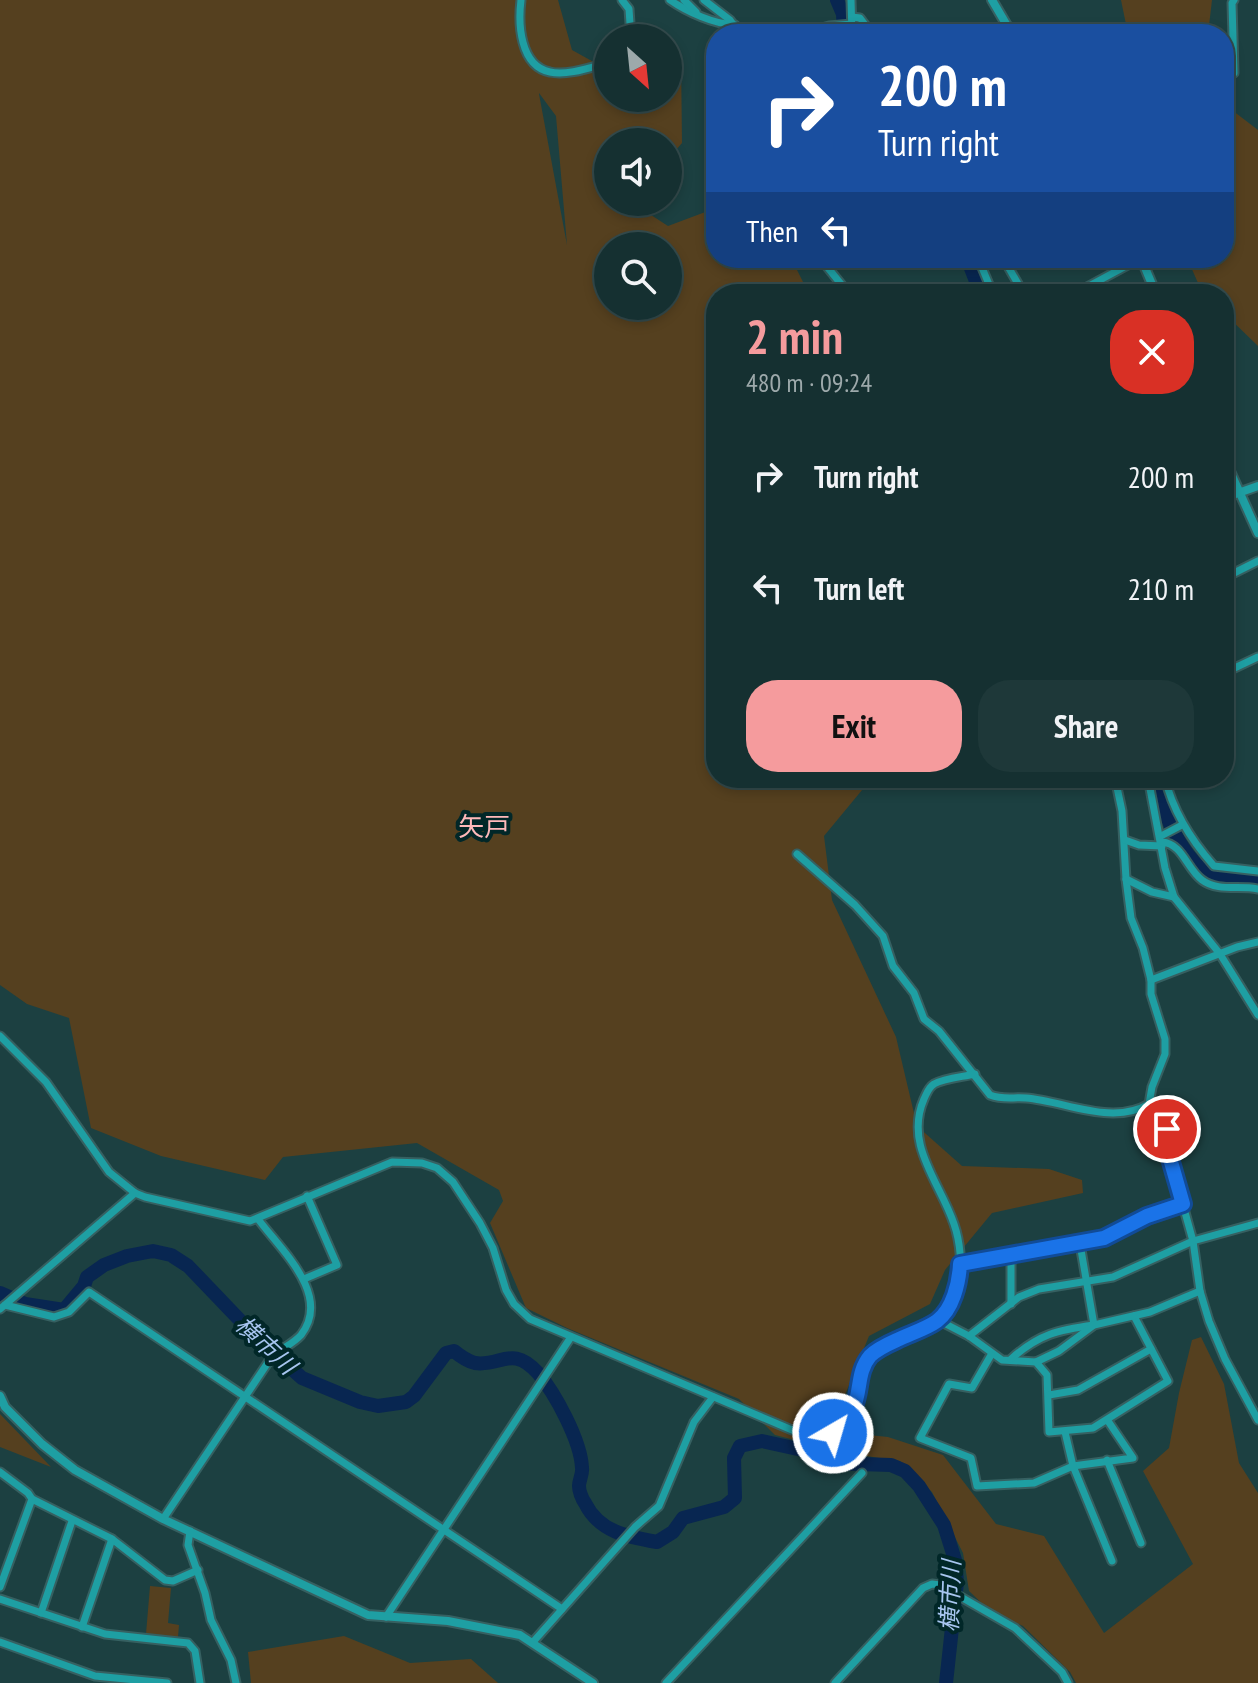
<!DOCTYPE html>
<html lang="en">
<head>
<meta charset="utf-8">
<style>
  :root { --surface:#153031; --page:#1e3839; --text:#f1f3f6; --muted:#9da9ab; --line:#344b4d; --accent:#f59b9d }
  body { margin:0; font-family:"PT Sans Narrow","Noto Sans JP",sans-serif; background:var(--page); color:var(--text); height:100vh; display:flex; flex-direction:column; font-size:30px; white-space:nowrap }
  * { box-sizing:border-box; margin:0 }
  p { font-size:26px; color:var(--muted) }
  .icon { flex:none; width:44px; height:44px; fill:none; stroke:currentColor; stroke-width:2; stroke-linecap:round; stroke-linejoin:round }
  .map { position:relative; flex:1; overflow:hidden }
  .sheet { position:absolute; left:706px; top:284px; width:528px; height:504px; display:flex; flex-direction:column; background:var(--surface); border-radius:32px; box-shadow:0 4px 12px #0003,0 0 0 2px var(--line) }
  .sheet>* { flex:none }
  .top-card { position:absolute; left:706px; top:24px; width:528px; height:244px; border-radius:32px; box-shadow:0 4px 12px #0003,0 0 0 2px var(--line); background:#1a4fa0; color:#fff; overflow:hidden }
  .needle { width:52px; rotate:153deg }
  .controls { position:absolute; left:594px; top:24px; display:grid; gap:16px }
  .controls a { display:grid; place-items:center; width:88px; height:88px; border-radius:50%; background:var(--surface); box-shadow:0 4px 12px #0003,0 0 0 2px var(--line); font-size:40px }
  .pin { position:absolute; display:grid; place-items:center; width:68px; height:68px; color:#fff; margin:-34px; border:4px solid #fff; border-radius:50%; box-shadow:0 2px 8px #0007 }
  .me { position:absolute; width:88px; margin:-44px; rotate:38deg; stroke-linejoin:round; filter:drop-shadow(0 0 6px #0008) }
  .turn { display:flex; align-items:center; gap:28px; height:168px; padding:0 40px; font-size:36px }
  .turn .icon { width:104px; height:104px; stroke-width:2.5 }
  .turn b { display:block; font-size:56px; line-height:68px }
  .then { display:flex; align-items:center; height:76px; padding:0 40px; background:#0003; gap:16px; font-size:30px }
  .round { display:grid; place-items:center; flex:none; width:84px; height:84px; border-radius:32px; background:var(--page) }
  .head { display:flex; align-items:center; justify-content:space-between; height:136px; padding:0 40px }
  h1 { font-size:48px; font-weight:800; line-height:60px; color:var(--accent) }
  .action { display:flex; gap:16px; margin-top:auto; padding:16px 40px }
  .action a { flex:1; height:92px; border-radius:32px; background:var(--accent); color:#111; font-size:32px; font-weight:800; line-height:92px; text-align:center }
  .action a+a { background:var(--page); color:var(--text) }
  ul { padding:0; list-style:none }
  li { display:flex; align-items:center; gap:24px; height:112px; padding:0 40px }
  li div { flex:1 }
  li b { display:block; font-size:30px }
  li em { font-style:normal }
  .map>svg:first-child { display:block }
  .green { fill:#55401f; fill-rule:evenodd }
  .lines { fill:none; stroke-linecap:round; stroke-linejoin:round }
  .river { stroke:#082651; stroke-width:14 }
  .minor-casing { stroke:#366061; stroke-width:11 }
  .tertiary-casing { stroke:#366061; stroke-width:12 }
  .minor { stroke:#1e9fa3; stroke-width:7 }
  .tertiary { stroke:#1e9fa3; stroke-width:8 }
  .route-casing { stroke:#114b97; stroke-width:20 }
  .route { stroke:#1a73e8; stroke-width:14 }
  .labels { text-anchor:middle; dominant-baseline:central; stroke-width:8; stroke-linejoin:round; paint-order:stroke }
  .water-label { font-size:24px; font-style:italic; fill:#a7c5f0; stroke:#012728 }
  .quarter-label { font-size:26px; fill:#feb9ba; stroke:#012728 }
</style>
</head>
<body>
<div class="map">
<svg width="1258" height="1683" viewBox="0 0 1258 1683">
  <rect width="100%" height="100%" fill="#1c4041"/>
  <g class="green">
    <path d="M0,0H558L572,50L608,70V98H668V63L681,57L682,143L668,159V142H608V202H631L668,226L716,208V258H791L809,294H716V778H872L824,836L832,900L896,1037L917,1126L962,1166L1049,1169L1082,1180L1083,1193L992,1213L945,1270L930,1304L869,1336L836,1417L849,1433L888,1437L943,1455L996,1524L1044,1536L1104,1633L1193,1564L1143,1471L1169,1448L1179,1393L1192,1340L1201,1337L1224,1384L1239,1463L1258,1493V1683H1076L1070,1672L1023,1626L990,1611L969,1591L963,1553L932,1492L900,1461L846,1453L775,1435L739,1399L567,1328L526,1308L490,1223L503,1201L499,1190L417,1143L283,1157L265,1180L161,1156L91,1128L69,1018L27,1004L0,985ZM539,93L556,116L567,245L539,94ZM608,246H668V306H608Z"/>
    <path d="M1121,0H1212L1208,34H1128Z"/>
    <path d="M1224,104L1258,130V346L1224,313V294L1202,292L1187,258H1224Z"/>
    <path d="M0,1414L51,1467L0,1447Z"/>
    <path d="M150,1586L171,1588L168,1623L179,1625L178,1637L146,1634Z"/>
    <path d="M344,1636L410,1663L471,1659L498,1683H251L248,1652Z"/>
  </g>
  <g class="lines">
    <g class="river">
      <path d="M837,0L843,14L844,34"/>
      <path d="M967,258L981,294"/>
      <path d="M1154,778C1162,809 1182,864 1215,877C1228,882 1245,877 1258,880"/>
      <path d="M0,1293L25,1304L64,1310L84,1286L87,1277L104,1265L127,1256L153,1251L171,1255L188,1266L255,1336L302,1378L360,1402L378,1406L406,1402L414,1396L446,1353L454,1351C460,1356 467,1361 475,1363C501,1367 512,1344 538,1373C555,1393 581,1441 582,1468C583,1474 579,1480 579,1486C579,1491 582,1499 585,1503C599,1532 628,1537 657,1542L673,1532L683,1518L724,1507L735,1498L734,1458L740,1446L762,1441L816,1453L827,1463L891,1465L905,1471L919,1486L944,1525L955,1560L957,1582L946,1683"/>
    </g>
    <g class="minor-casing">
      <g id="minor">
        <path d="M521,0C518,24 520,66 550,72C567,76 592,67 608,63"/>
        <path d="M622,0L629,9L631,38"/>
        <path d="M670,0C687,12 714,24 735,25"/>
        <path d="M684,0L696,12"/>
        <path d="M704,0L730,20L740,34"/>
        <path d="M851,0L852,34"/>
        <path d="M852,17L860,18L872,34"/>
        <path d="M800,34L829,26L852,24"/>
        <path d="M1234,73L1232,3L1234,0"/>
        <path d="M820,258L849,294"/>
        <path d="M978,258L993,294"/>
        <path d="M1003,258L1024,294"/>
        <path d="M1074,294L1141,258"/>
        <path d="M1224,578L1258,561"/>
        <path d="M1224,673L1258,657"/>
        <path d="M1115,778L1122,811L1126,879L1131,918L1143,948L1151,980V994L1165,1039V1054L1152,1087L1149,1104L1167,1129L1171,1162L1193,1241L1200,1291L1209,1321L1225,1359L1258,1420"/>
        <path d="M1148,778L1165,868L1174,897L1220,954L1258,1015"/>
        <path d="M1165,778C1173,812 1191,840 1214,866L1258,871"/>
        <path d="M1161,836L1182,825"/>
        <path d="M1125,840L1139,845L1162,846"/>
        <path d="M1162,842C1183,844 1186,868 1202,880C1218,892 1239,885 1258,889"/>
        <path d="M797,854L855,905L883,936L893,966L914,993L924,1019L939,1031L990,1095C1003,1100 1012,1097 1026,1098C1065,1101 1112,1126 1149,1104"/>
        <path d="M1126,879L1152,892L1174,897"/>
        <path d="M1151,980L1237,947L1258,942"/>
        <path d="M0,1036L46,1082L109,1172L135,1193L145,1197L250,1221L392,1162L422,1163L437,1168L453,1182L480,1223L493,1248L506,1290L514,1304L530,1319L792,1430C826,1438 852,1433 860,1393C862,1382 861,1368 868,1358C874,1351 885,1346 894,1341C924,1326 948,1322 958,1284C963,1267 960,1241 954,1224C940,1182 904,1145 924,1099C927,1093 928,1088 934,1084C945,1078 962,1077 975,1074"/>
        <path d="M960,1264L1104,1238L1147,1216L1183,1204"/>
        <path d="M304,1279L337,1265L307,1196"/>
        <path d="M1011,1304V1255"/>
        <path d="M5,1305L54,1317L69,1312L89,1292L562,1609"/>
        <path d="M0,1309L135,1193"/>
        <path d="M938,1320L969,1336L1002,1360L1036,1362L1047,1375L1049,1432L1093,1428L1168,1381L1134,1316"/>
        <path d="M969,1336L1019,1297L1039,1289L1113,1277L1193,1241L1258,1223"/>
        <path d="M991,1355L972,1388L949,1384L920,1438L971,1458L977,1486L1034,1483L1073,1466L1133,1458L1108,1421"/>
        <path d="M1011,1359C1039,1334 1058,1330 1094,1325L1080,1244"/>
        <path d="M1036,1362L1059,1351L1094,1325L1150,1312L1200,1291"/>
        <path d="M1049,1395L1078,1390L1151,1349"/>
        <path d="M1065,1432L1073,1466L1112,1561"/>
        <path d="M1107,1460L1141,1543"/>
        <path d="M0,1472L28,1493L32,1499L112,1539L165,1580L173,1581L198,1570"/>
        <path d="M163,1519L271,1358C280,1349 293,1344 301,1335C332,1295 281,1250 258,1219"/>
        <path d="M190,1531L188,1545L205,1593L211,1620L231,1660L236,1683"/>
        <path d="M0,1587L32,1499"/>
        <path d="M0,1599L105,1634L188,1643L195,1651L200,1683"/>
        <path d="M41,1613L72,1521"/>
        <path d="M386,1617L571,1337"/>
        <path d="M82,1627L112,1539"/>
        <path d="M0,1642L95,1676L167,1683"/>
        <path d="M533,1642L635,1527L659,1506L694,1422L713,1397"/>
        <path d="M666,1683L862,1473"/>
        <path d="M835,1683L923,1588L932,1584L940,1585L1015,1628L1062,1672L1068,1683"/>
      </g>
    </g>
    <g class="tertiary-casing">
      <g id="tertiary">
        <path d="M992,0L1012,34"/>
        <path d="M1141,258L1156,294"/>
        <path d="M1224,458L1258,533"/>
        <path d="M1224,498L1258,486"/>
        <path d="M0,1396L5,1407L42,1444L75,1470L163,1519L368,1615L448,1621L520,1635L593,1683"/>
      </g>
    </g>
    <use href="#minor" class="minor"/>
    <use href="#tertiary" class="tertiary"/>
  </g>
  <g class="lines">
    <g class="route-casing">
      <path id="route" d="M833,1433C869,1405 851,1379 870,1356C877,1349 888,1344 897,1340C909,1334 926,1329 937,1321C953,1309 959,1283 960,1264L1104,1238L1147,1216L1183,1204L1171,1162L1167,1129"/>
    </g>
    <use href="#route" class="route"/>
  </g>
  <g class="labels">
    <g class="water-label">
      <text transform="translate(266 1345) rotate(43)">横市川</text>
      <text transform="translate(950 1596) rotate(-88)">横市川</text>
    </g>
    <g class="quarter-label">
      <text x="484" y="826">矢戸</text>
    </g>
  </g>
</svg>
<div class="controls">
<a><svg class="needle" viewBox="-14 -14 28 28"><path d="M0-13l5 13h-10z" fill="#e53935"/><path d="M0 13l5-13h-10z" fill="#9da9ab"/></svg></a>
<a><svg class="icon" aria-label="sound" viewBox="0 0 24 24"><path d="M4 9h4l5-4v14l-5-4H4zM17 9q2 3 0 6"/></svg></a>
<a><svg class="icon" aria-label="search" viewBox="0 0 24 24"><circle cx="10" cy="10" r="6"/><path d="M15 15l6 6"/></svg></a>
</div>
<div class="pin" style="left:1167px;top:1129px;background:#d93025"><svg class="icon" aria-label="arrive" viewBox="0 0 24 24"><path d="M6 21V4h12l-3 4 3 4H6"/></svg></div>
<svg class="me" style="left:833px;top:1433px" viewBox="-20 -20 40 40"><circle r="17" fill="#1a73e8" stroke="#fff" stroke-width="3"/><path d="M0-11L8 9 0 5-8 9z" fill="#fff"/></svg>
<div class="top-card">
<div class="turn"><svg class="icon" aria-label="right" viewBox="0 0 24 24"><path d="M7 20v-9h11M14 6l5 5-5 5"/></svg><div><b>200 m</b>Turn right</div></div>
<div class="then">Then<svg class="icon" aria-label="left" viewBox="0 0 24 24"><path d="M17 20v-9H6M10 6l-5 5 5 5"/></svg></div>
</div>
<section class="sheet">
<div class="head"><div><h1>2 min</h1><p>480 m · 09:24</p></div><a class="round" style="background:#d93025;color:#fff"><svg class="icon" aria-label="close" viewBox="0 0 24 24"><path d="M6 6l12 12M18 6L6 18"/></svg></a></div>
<ul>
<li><svg class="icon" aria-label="right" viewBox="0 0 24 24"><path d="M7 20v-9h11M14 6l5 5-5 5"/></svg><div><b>Turn right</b></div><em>200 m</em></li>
<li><svg class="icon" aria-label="left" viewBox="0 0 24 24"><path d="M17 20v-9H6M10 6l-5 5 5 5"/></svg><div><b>Turn left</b></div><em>210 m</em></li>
</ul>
<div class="action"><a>Exit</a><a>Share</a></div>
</section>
</div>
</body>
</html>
